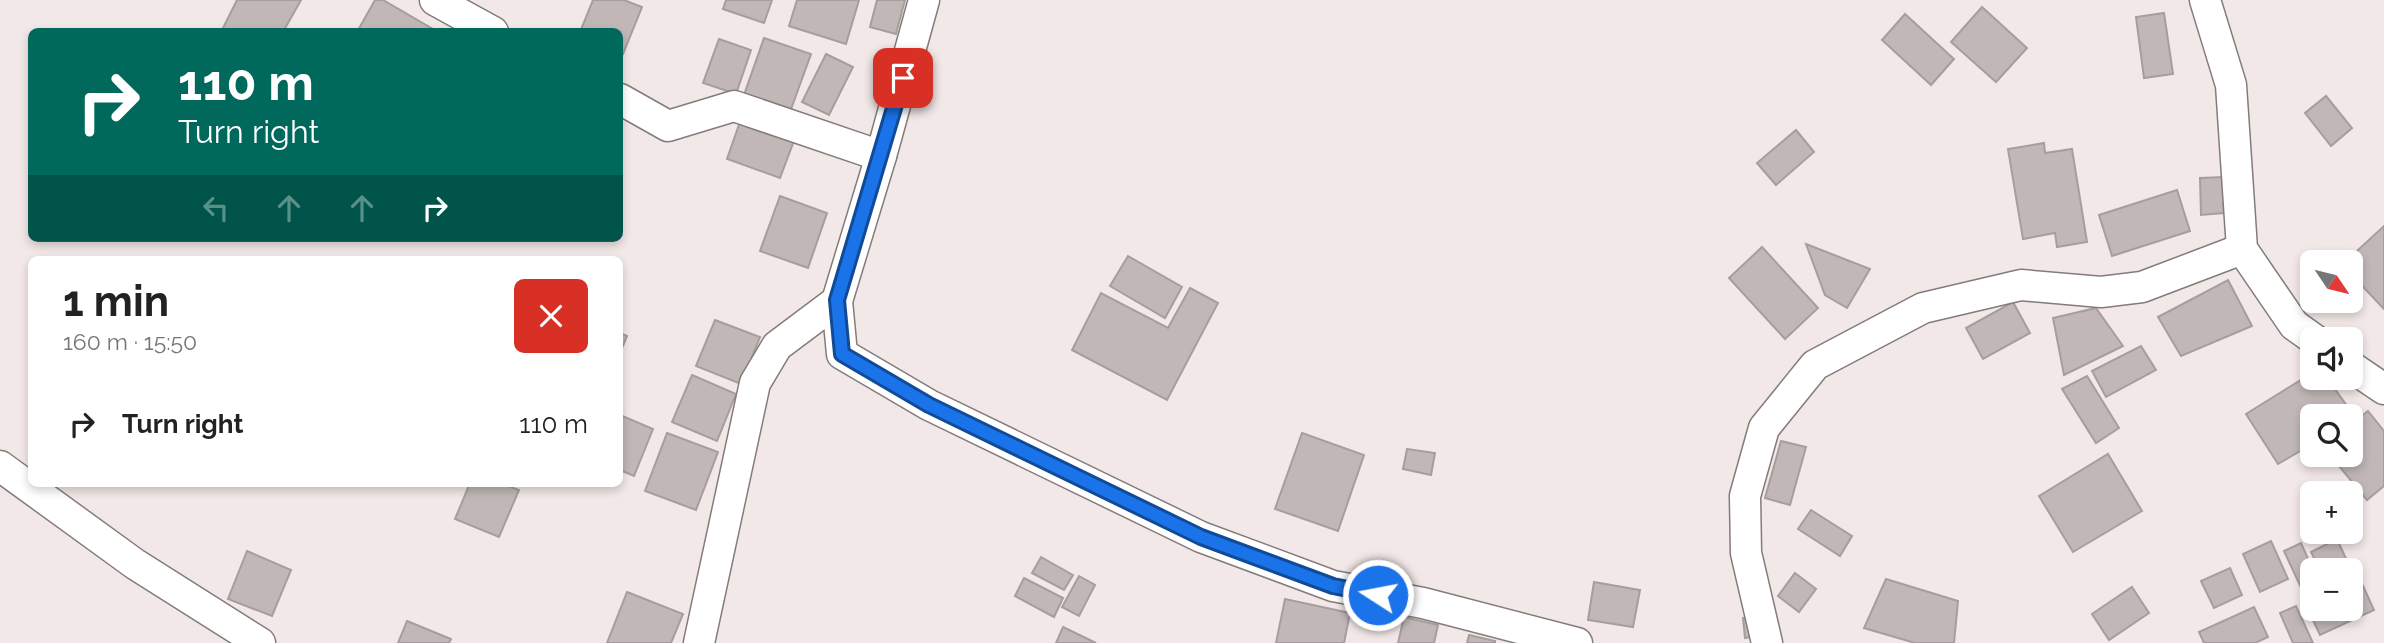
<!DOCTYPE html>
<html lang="en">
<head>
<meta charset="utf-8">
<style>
  :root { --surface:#fff; --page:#f2f2f2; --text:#222; --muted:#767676 }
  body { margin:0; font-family:Raleway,sans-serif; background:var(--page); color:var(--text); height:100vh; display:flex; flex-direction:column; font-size:26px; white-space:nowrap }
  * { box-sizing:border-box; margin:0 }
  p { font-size:23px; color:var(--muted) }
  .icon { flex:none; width:38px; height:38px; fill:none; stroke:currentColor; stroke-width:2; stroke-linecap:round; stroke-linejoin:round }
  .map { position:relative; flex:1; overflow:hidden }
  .side { position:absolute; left:28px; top:256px; width:595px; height:231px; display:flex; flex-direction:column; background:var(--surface); border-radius:10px; box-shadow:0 4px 10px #0003 }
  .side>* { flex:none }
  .top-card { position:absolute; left:28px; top:28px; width:595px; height:214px; border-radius:10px; box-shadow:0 4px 10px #0003; background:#00695c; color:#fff; overflow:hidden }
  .needle { width:46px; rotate:125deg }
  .fabs { position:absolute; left:2300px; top:250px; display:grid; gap:14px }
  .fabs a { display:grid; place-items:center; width:63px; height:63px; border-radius:10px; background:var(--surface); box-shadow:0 4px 10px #0003; font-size:35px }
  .pin { position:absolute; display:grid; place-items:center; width:60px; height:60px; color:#fff; margin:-30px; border-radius:14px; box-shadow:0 4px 10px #0006 }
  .me { position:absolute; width:77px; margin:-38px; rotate:281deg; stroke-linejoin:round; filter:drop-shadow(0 0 5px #0008) }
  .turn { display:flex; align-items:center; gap:24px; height:147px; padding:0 35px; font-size:32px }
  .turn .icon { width:91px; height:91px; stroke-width:2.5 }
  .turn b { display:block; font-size:49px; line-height:60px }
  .lanes { display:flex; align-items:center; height:66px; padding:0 35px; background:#0003; justify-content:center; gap:35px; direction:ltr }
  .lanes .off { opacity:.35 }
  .round { display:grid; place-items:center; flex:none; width:74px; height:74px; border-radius:10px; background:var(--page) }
  .summary { display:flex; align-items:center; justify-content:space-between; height:119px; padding:0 35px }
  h1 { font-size:42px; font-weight:700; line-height:52px }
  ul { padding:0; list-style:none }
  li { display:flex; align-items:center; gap:21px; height:98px; padding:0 35px }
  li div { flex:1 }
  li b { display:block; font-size:26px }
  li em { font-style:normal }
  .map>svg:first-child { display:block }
  .building { fill:#c0b7b6; stroke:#a69d9d; stroke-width:2 }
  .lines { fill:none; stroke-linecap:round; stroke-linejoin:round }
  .street-casing { stroke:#847b7b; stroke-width:33 }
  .street { stroke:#fff; stroke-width:30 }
  .route-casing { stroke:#114b97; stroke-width:18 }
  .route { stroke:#1a73e8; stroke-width:12 }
</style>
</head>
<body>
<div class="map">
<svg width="2384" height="643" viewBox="0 0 2384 643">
  <rect width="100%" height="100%" fill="#f2e8e7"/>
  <g class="building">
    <path d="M237,0H301L283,32H221Z"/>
    <path d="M375,0H383L438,32H357Z"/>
    <path d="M593,0H624L642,7L623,54L620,53V32H580Z"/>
    <path d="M726,0H772L764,23L723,9Z"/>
    <path d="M797,0H859L846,44L789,26Z"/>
    <path d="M877,0H905L896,34L870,27Z"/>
    <path d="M1982,7L2027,48L1996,82L1951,42Z"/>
    <path d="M2164,13L2173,74L2144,78L2136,17Z"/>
    <path d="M1905,14L1954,59L1931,85L1882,40Z"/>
    <path d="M764,38L811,54L790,112L744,95Z"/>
    <path d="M719,39L751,50L736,94L703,83Z"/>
    <path d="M826,54L853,67L829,115L802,102Z"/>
    <path d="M2326,96L2352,128L2331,146L2305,113Z"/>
    <path d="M741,119L795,138L780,178L727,159Z"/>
    <path d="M1796,130L1814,152L1776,185L1757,163Z"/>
    <path d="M2044,143L2045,153L2072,149L2087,242L2057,247L2055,233L2023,239L2008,149Z"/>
    <path d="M2223,177L2224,213L2201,215L2200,178Z"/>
    <path d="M2177,190L2190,231L2112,256L2099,215Z"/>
    <path d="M780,196L827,213L808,268L760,251Z"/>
    <path d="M2384,226V309L2350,273V262H2345Z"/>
    <path d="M1806,244L1870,269L1847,308L1825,295Z"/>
    <path d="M1762,247L1818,308L1785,339L1729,278Z"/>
    <path d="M1128,256L1182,287L1165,318L1110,286Z"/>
    <path d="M2228,280L2252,326L2181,356L2158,317Z"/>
    <path d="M1190,288L1218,303L1167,400L1072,350L1101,293L1168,328Z"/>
    <path d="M2013,302L2030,333L1983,359L1966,328Z"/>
    <path d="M2096,308L2123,346L2064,375L2053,318Z"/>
    <path d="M715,320L760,337L741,384L696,366Z"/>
    <path d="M620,333L627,336L620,353Z"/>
    <path d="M2141,346L2156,370L2106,397L2092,371Z"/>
    <path d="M2312,373V378H2327L2355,417L2350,420V416H2312V444L2278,464L2246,414Z"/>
    <path d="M692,375L736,394L717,441L672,422Z"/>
    <path d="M2087,376L2119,428L2096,443L2062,389Z"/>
    <path d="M2368,411L2384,431V486L2367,500L2330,455H2350V425Z"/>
    <path d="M620,415L653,429L634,476L620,470Z"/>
    <path d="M667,433L718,452L696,510L645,491Z"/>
    <path d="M1302,433L1364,455L1338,531L1275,509Z"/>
    <path d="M1781,441L1806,447L1790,505L1765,498Z"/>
    <path d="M1407,449L1435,453L1431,475L1403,469Z"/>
    <path d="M2108,454L2142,511L2073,552L2039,496Z"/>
    <path d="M470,483H500L519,490L499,537L455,519Z"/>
    <path d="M1811,510L1852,536L1840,556L1798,529Z"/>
    <path d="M2337,539L2348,563L2333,570H2320L2311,552Z"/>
    <path d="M2271,541L2288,579L2260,592L2243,554Z"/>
    <path d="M2301,543L2313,570L2312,590L2304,594L2284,551Z"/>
    <path d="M247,551L291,570L272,616L228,599Z"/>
    <path d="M1041,557L1073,575L1064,590L1032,573Z"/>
    <path d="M2353,564L2374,610L2320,635L2309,612L2315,609H2350V570H2339Z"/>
    <path d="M2230,568L2242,595L2214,608L2201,581Z"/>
    <path d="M1795,573L1816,589L1799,612L1778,596Z"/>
    <path d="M1079,576L1095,585L1079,616L1062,607Z"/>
    <path d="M1024,578L1063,598L1054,617L1015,596Z"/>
    <path d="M1886,579L1958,601L1954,643H1915L1864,628Z"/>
    <path d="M1594,582L1640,590L1633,627L1588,620Z"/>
    <path d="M2132,587L2149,613L2109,640L2092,614Z"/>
    <path d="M627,592L683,614L671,643H607Z"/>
    <path d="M1285,599L1350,613L1344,643H1276Z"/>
    <path d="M2296,606L2313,643H2293L2280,613Z"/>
    <path d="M2254,607L2268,637L2255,643H2204L2199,632Z"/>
    <path d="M1757,615L1761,635L1745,638L1743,618Z"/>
    <path d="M1404,617L1438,625L1434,643H1398Z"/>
    <path d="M407,621L451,639L449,643H398Z"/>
    <path d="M1063,627L1096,643H1056Z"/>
    <path d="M1469,635L1495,641V643H1467Z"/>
  </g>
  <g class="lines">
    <g class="street-casing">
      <g id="street">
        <path d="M435,0L493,32"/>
        <path d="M2205,0L2231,85L2242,249L2294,325L2315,340"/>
        <path d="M620,99L668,126L734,106L881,156"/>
        <path d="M837,301L842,354L929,405L1201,537L1333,586L1423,603L1577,643"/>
        <path d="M2350,366L2384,389"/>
        <path d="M0,466L135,564L260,643"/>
        <path d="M699,643L755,383L777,346L837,301L881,156L924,0"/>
        <path d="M1767,643L1746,553L1745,496L1764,428L1815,365L1923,308L2021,285L2101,292L2142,287L2242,249"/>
      </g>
    </g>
    <use href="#street" class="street"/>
  </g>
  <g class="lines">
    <g class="route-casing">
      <path id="route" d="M903,78L837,300L842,354L929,405L1201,537L1333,586L1378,595"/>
    </g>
    <use href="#route" class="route"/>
  </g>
</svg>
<div class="fabs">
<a><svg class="needle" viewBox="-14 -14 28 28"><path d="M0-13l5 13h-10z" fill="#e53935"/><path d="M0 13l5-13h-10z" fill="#767676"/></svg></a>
<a><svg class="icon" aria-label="sound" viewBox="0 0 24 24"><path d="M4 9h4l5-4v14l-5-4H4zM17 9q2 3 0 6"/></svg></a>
<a><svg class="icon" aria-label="search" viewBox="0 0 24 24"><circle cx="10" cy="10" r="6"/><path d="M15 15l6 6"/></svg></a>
<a>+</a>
<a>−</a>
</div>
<div class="pin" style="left:903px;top:78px;background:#d93025"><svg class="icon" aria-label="arrive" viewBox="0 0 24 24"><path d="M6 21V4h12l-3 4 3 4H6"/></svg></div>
<svg class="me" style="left:1378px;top:595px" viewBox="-20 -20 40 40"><circle r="17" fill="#1a73e8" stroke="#fff" stroke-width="3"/><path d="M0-11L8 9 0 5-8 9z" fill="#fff"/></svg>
<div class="top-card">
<div class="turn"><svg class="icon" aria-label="right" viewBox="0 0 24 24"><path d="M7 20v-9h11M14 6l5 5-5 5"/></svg><div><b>110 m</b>Turn right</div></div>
<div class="lanes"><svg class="icon off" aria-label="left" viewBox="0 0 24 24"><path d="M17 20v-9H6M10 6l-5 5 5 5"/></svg><svg class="icon off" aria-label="ahead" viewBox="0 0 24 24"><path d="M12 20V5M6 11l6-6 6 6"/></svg><svg class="icon off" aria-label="ahead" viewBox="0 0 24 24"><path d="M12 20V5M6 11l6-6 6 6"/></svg><svg class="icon" aria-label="right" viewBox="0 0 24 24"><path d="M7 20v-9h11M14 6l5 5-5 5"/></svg></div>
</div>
<section class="side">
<div class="summary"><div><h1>1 min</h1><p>160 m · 15:50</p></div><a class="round" style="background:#d93025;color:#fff"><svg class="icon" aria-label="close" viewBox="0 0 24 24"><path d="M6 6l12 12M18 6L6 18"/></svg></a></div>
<ul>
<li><svg class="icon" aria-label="right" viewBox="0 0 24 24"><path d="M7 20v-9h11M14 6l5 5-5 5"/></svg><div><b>Turn right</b></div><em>110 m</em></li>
</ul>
</section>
</div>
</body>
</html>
